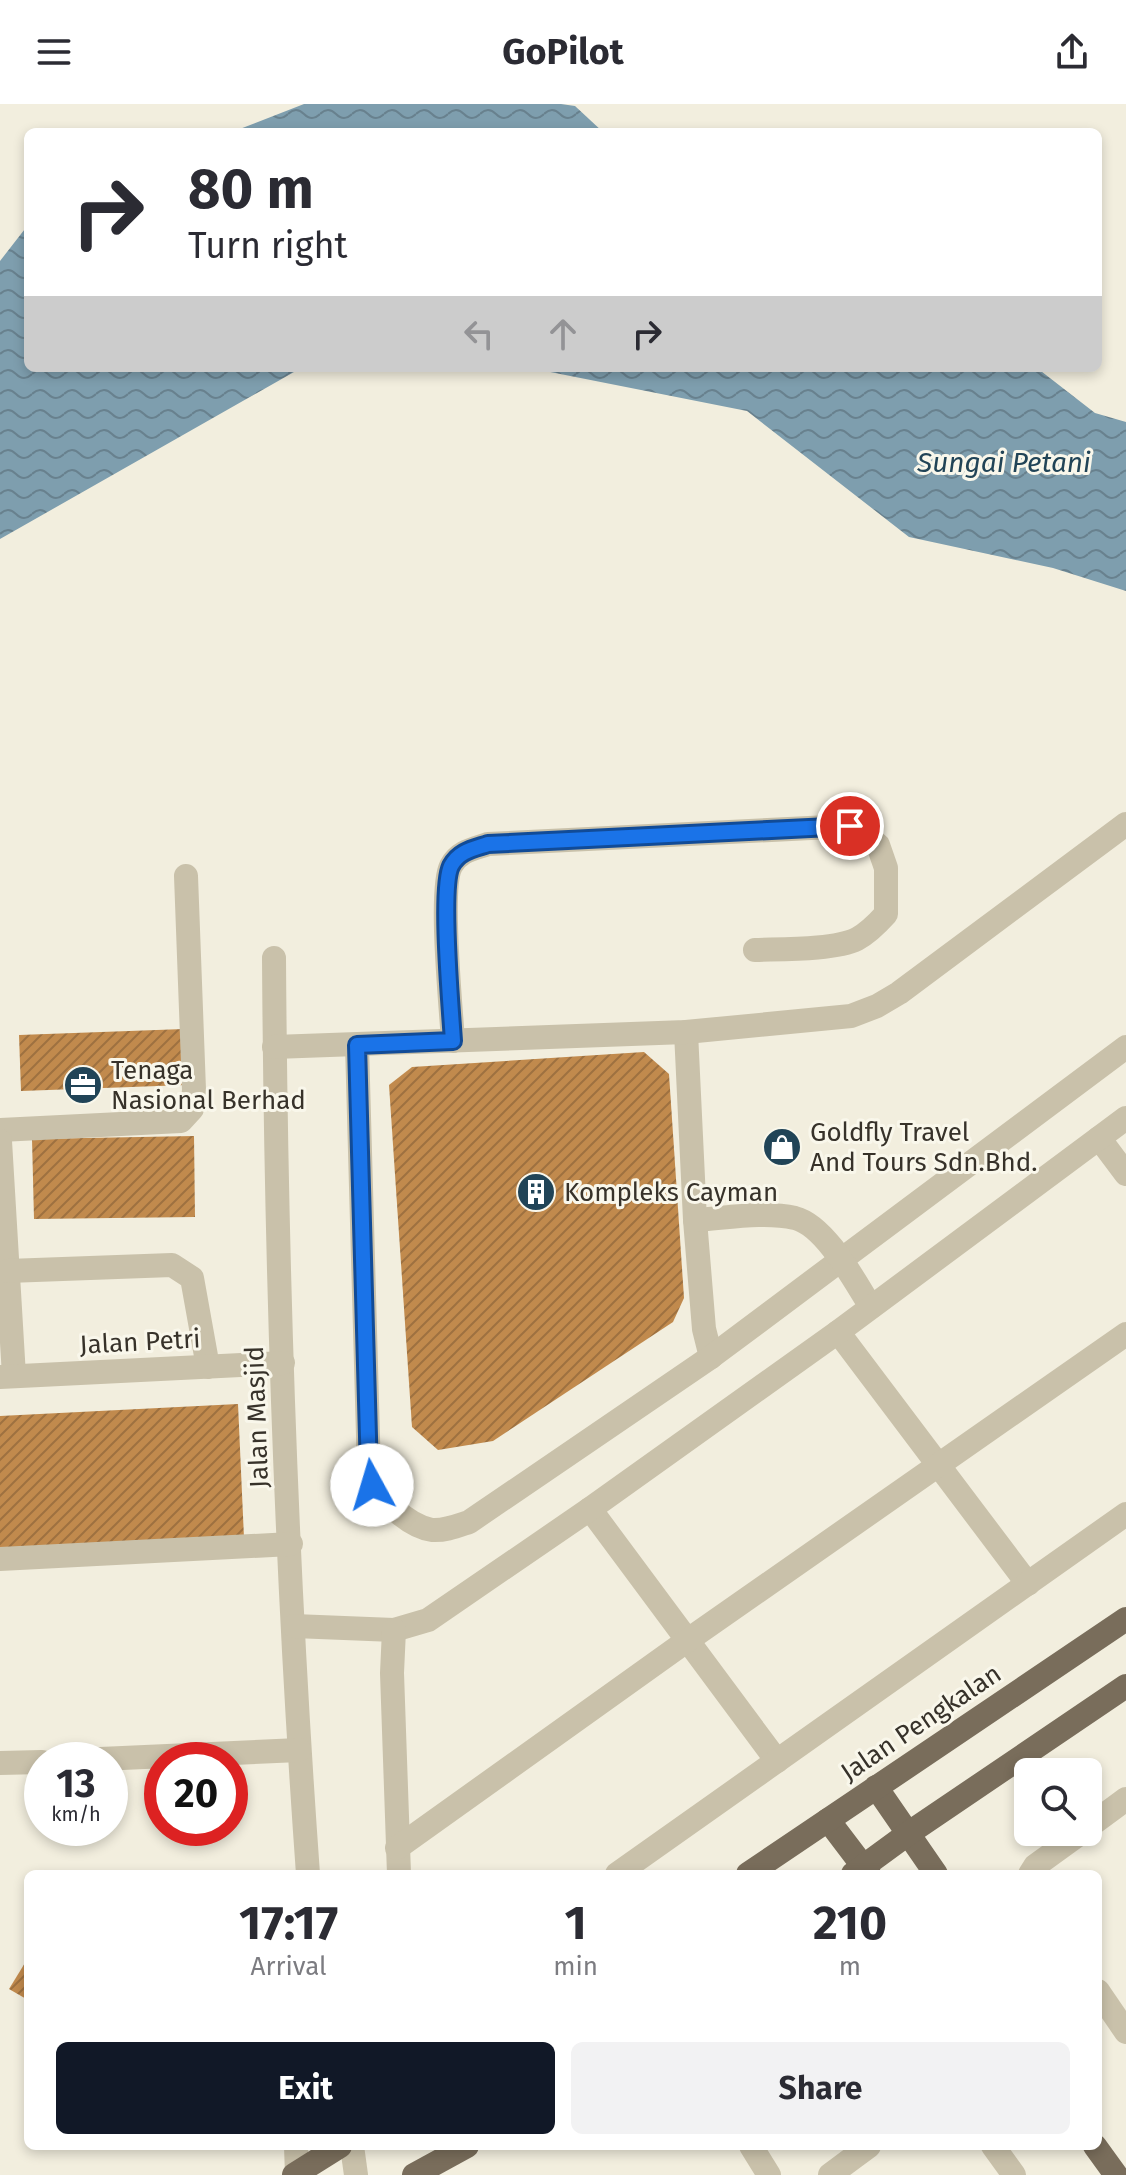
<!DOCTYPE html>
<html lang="en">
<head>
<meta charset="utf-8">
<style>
  :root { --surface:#fff; --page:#f2f2f3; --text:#2b2b33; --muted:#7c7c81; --accent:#111827 }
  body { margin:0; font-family:"Fira Sans",sans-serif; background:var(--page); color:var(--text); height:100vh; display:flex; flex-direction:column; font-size:30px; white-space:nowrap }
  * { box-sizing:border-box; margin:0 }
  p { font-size:26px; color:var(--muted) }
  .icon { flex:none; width:44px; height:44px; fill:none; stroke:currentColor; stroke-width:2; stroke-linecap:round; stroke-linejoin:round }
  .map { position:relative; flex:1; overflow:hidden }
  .details { position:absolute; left:24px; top:1766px; width:1078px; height:280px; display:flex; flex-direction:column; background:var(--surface); border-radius:12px; box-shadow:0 4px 12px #0003 }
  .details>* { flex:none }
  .guide { position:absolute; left:24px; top:24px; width:1078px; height:244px; border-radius:12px; box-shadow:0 4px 12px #0003; background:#fff; color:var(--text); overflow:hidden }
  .buttons { position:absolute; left:1014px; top:1654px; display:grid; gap:16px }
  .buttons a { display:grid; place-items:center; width:88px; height:88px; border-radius:12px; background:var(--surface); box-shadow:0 4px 12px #0003; font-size:40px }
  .speed { position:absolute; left:24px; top:1638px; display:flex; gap:16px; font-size:40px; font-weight:700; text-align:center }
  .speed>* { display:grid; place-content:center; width:104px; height:104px; border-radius:50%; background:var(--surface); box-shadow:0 4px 12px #0003; line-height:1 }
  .speed small { font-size:20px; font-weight:400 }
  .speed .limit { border:12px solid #d22; background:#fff; color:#111 }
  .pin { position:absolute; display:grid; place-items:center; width:68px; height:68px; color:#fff; margin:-34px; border:4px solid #fff; border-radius:50%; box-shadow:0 2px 8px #0007 }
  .me { position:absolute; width:88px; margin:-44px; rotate:354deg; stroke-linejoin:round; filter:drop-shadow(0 0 6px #0008) }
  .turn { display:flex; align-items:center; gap:28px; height:168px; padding:0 32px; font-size:36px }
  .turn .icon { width:104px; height:104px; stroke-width:2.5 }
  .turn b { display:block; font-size:56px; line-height:68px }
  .lanes { display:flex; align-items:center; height:76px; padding:0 32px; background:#0003; justify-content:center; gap:40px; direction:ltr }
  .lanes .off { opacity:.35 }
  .eta { display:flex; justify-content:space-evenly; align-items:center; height:136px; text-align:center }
  .eta b { font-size:48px; font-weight:700; line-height:56px }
  .button { display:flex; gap:16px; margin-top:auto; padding:16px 32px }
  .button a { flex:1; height:92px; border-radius:12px; background:var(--accent); color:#fff; font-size:32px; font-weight:700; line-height:92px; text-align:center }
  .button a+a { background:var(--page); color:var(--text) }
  header { display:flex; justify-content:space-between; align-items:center; height:104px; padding:0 32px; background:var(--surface); font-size:36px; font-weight:700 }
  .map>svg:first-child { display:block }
  .water { fill:url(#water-waves) }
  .building { fill:url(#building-hatch) }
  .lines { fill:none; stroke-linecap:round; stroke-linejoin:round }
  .minor { stroke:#c9c1aa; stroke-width:24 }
  .major { stroke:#796d5b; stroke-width:24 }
  .route-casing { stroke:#114b97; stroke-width:20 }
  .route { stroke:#1a73e8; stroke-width:14 }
  .labels { text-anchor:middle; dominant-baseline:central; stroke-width:6; stroke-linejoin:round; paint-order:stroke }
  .poi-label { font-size:26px; fill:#37322a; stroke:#f9f7eb; text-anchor:start }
  .street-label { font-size:26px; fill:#37322a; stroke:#f9f7eb }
  .water-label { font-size:28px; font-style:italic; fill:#214457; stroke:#f9f7eb }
</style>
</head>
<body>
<header><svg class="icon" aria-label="menu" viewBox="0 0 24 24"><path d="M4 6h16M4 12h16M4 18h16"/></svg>GoPilot<svg class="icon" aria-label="share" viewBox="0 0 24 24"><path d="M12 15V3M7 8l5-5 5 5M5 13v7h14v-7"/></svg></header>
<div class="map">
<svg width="1126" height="2071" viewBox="0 0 1126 2071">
  <defs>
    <pattern id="water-waves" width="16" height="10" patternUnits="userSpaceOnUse" patternTransform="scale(2)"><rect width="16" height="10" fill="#7e9eae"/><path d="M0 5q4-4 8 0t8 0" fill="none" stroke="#68818e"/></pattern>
    <pattern id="building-hatch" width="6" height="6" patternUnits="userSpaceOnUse" patternTransform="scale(2)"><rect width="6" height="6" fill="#c18a4d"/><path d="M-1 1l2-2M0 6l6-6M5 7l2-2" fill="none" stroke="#9e7140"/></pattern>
  </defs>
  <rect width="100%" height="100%" fill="#f2eede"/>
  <g class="water">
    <path d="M304,0H561L575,2L603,28H232Z"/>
    <path d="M28,121V264H301L0,435V157Z"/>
    <path d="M530,264H1037L1095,309L1126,318V487L1053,464L909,433L747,307Z"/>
  </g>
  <g class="building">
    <path d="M184,925L186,981L21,987L19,931Z"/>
    <path d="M644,948L669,970L684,1194L673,1218L493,1337L438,1346L412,1323L389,981L412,963Z"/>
    <path d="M194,1032L195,1113L34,1115L32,1035Z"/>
    <path d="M238,1300L244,1434L0,1446V1312Z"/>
    <path d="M28,1854V1896L9,1885Z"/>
  </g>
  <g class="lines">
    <g class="minor">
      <path d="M274,854C276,1159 286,1466 308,1770"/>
      <path d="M686,928L695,1116L704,1225L711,1253"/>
      <path d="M453,937C451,904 439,785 451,762C459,747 473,745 488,740L850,722L878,741L886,764V810C877,820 868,829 857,835C835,846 781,845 755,846"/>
      <path d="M357,941L369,1368C375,1391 407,1422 432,1426C445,1427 457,1422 469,1418L711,1253L1126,943"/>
      <path d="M274,943L686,928L851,912L877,902L899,889L1126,720"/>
      <path d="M0,1026L181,1017L192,1005L194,986L186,772"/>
      <path d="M1099,1034L1126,1070"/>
      <path d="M0,1037L14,1272"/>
      <path d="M695,1116C727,1114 764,1107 795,1114C826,1122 855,1178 871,1203"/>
      <path d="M8,1167L172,1161L192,1174L208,1263"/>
      <path d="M838,1228L1028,1480"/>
      <path d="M0,1273L283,1259"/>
      <path d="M590,1405L777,1657"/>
      <path d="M0,1455L291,1440"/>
      <path d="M294,1522L394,1526L428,1516L590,1405L838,1228L1126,1014"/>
      <path d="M394,1526L392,1569L399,1770"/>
      <path d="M78,1656L299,1646"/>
      <path d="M0,1659L42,1658"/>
      <path d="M1088,1723L1126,1695"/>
      <path d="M397,1744L688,1536L1126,1230"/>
      <path d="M617,1770L1126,1410"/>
      <path d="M1030,1770L1035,1762L1082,1728"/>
      <path d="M1098,1887L1126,1928"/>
      <path d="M296,2042L297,2071"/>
      <path d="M352,2042L356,2071"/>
      <path d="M751,2042L769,2071"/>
      <path d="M993,2042L1014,2071"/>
      <path d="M830,2071L869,2042"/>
    </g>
    <g class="major">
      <path d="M876,1683L936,1770"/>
      <path d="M828,1716L869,1770"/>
      <path d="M748,1770L1126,1515"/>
      <path d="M853,1770L909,1729L1126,1582"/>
      <path d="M1095,2042L1116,2071"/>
      <path d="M294,2071L340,2042"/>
      <path d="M414,2071L467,2042"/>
    </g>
  </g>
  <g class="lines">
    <g class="route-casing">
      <path id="route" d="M372,1381L369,1368L357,941L453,937C451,905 440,785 451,762C459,747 473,745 488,740L850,722"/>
    </g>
    <use href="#route" class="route"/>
  </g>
  <defs>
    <g id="office-disc" transform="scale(2)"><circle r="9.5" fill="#214457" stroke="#f9f7eb"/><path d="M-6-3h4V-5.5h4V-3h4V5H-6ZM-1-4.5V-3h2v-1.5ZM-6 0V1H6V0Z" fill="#fff"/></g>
    <g id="shop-disc" transform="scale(2)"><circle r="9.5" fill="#214457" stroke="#f9f7eb"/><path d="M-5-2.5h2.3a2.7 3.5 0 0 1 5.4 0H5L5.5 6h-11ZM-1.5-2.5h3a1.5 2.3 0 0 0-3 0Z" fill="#fff"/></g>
    <g id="building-disc" transform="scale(2)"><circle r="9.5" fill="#214457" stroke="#f9f7eb"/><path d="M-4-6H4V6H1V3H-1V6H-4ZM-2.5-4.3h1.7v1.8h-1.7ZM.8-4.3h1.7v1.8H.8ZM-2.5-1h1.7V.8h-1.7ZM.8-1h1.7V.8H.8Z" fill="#fff"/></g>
  </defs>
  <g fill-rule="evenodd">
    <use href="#office-disc" x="83" y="981"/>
    <use href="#shop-disc" x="782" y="1043"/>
    <use href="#building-disc" x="536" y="1088"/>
  </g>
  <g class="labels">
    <g class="poi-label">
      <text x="111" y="966">Tenaga<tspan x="111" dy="30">Nasional Berhad</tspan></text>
      <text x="810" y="1028">Goldfly Travel<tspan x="810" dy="30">And Tours Sdn.Bhd.</tspan></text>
      <text x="564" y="1088">Kompleks Cayman</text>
    </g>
    <g class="street-label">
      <text transform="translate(140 1238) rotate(-3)">Jalan Petri</text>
      <text transform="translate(257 1313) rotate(-92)">Jalan Masjid</text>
      <text transform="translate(921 1619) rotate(-34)">Jalan Pengkalan</text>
    </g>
    <g class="water-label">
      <text x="1004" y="358">Sungai Petani</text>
    </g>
  </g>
</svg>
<div class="buttons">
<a><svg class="icon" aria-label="search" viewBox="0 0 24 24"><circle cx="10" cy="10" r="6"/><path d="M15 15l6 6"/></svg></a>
</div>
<div class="speed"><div>13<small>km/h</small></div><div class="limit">20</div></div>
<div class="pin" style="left:850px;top:722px;background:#d93025"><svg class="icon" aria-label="arrive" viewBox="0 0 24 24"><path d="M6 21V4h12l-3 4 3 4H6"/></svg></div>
<svg class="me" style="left:372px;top:1381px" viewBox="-20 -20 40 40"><circle r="19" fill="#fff"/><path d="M0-13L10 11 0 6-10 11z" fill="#1a73e8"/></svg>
<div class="guide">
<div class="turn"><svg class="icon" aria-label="right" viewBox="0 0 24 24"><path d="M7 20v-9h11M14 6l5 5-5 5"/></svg><div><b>80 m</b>Turn right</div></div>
<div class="lanes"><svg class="icon off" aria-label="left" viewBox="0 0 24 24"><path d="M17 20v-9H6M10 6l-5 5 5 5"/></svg><svg class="icon off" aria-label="ahead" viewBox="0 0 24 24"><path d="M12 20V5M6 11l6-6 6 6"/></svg><svg class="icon" aria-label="right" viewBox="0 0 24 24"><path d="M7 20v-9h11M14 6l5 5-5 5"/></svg></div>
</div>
<section class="details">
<div class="eta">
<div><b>17:17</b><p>Arrival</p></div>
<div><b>1</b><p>min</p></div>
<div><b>210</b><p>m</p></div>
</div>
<div class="button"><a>Exit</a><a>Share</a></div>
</section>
</div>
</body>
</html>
